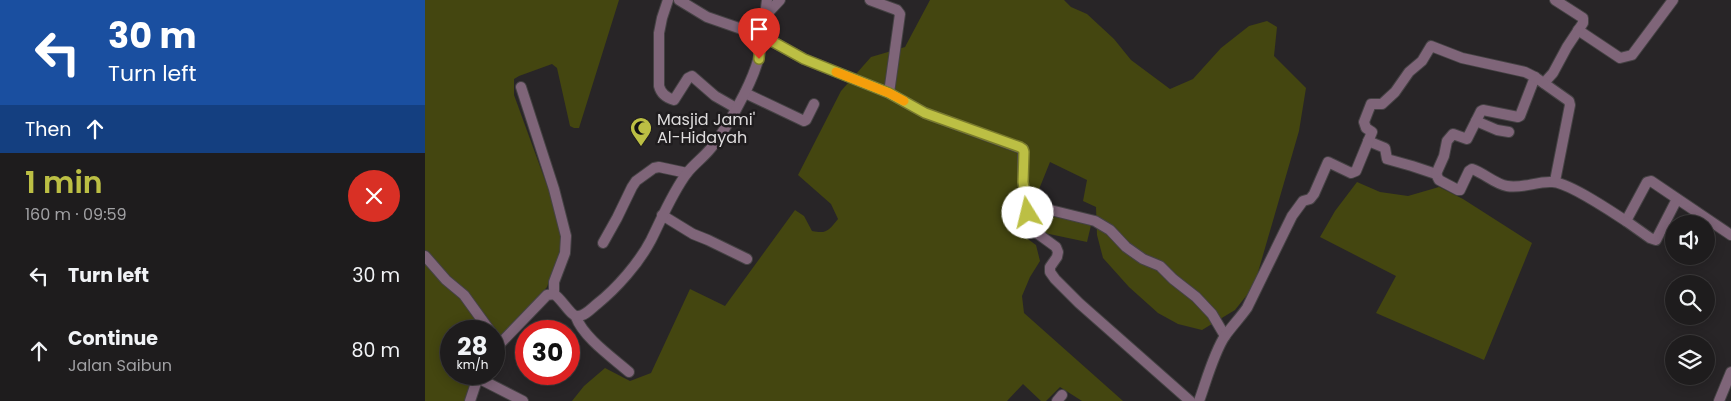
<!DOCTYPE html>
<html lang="en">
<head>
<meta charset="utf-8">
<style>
  :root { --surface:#1e1c1d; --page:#262526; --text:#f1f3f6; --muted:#a1a1a4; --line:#3c3a3b; --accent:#bcbf44 }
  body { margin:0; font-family:Poppins,sans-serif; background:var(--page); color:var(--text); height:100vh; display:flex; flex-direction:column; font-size:19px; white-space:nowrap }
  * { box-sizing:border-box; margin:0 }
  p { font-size:16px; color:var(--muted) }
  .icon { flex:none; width:28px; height:28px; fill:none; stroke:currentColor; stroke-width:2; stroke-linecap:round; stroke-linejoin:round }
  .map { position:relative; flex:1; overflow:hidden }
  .drawer { display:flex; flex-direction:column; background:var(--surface); width:425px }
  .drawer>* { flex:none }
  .banner { background:#1a4fa0; color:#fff; overflow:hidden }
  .controls { position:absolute; left:1240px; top:215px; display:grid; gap:10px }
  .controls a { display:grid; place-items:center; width:50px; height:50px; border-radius:50%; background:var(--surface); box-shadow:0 2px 12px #0003,0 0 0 1px var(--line); font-size:25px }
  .speed { position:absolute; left:15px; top:320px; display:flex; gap:10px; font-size:25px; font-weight:700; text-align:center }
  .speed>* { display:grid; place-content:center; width:65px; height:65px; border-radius:50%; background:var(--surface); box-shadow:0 2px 12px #0003,0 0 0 1px var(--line); line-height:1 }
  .speed small { font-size:12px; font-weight:400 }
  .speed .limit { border:8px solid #d22; background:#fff; color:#111 }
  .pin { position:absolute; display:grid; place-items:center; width:42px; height:42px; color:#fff; margin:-51px -21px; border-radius:50% 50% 50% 0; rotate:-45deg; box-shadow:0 0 5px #0007 }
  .pin .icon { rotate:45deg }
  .me { position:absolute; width:55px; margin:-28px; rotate:351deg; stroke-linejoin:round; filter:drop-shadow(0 0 4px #0008) }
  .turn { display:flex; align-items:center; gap:18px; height:105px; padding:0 25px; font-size:22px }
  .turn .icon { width:65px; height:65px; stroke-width:2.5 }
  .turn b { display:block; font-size:35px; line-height:42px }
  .then { display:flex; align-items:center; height:48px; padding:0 25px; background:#0003; gap:10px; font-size:19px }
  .round { display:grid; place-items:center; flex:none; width:52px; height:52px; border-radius:26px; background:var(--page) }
  .headline { display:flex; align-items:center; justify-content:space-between; height:85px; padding:0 25px }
  h1 { font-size:30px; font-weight:600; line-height:38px; color:var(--accent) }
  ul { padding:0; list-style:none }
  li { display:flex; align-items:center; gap:15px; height:75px; padding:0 25px }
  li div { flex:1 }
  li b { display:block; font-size:19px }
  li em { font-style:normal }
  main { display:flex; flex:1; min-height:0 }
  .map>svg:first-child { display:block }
  .green { fill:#444610 }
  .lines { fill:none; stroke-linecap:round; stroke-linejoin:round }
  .minor-casing { stroke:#454244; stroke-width:12 }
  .minor { stroke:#7f6579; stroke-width:10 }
  .route-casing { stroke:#7a7c2c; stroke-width:12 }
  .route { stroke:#bcbf44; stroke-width:9 }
  .slow { stroke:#f59e0b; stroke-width:9 }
  .labels { text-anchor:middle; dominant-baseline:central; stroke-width:5; stroke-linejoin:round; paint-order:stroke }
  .poi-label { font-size:16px; fill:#dfddde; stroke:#1f1c1e; text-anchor:start }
</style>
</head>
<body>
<main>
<section class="drawer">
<div class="banner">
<div class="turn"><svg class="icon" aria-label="left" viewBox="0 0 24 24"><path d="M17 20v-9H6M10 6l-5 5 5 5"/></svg><div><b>30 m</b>Turn left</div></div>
<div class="then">Then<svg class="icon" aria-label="ahead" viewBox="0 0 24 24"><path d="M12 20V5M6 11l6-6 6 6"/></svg></div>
</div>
<div class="headline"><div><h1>1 min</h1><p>160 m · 09:59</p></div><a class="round" style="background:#d93025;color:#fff"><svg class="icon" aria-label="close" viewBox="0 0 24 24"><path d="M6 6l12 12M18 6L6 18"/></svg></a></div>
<ul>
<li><svg class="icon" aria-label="left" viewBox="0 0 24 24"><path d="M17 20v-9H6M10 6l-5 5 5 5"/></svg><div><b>Turn left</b></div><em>30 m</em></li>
<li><svg class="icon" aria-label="ahead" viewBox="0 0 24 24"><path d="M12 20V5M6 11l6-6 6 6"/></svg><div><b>Continue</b><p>Jalan Saibun</p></div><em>80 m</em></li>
</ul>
</section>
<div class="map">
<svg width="1306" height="401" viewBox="0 0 1306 401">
  <rect width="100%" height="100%" fill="#282527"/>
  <g class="green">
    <path d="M0,0H194L154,128H149L145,126L132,68L127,64L94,76L89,79V95L140,235L134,269L125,278L122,287L77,338L69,344V331H26V374H50L40,401H0Z"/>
    <path d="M505,0H639L646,7L662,14L689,39L706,60L745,89L768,79L796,48L824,26L842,21L852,27L849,56L881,88L874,131L829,286L810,310L777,330L753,324L733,313L704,287L678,258L672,235L671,207L658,201L662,180L625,162L596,234L611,245L615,261L605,277L597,296L599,313L698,401H657L635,387L621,401H616L598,384L582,401H147L159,386L180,368L205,381L226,373L265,289L300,306L370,210L379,216L387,231C402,234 403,231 413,219L406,204L373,175L416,91L446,57L480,47Z"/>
    <path d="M932,182L955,192L983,196L1014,187L1038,199L1107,243L1059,360L951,313L971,276L895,237L910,211Z"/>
    <path d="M615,210L667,221L662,242L610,231Z"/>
  </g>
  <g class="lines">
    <g class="minor-casing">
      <g id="minor">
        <path d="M243,0L237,18L234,33V86C236,94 242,98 249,100L263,78L267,76L290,96L311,108"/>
        <path d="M445,0L472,10L475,14L464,93"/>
        <path d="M340,16L355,0"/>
        <path d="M1153,30L1195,58L1207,55L1248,0"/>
        <path d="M334,35L340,16L342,0"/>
        <path d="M335,38L343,39L379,59L464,93L500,113L598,149V182L601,204L670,221L685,230L701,247L718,259L735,266L748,279L771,297L787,314L800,336"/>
        <path d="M1119,83L1128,73L1142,47L1158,23V18L1130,0"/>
        <path d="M96,87L129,189L141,236L140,253L129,282V294"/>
        <path d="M320,93L379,121L381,120L389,104"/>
        <path d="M1051,121L1072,130L1084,132"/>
        <path d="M943,141L960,148L962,159L987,166L1011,174L1014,180L1033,190H1035L1044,171L1047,169C1059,173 1070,184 1082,186C1097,189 1112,181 1127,182C1143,182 1187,212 1201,221L1222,182L1226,181L1306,235"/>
        <path d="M1011,174L1019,156L1022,141L1028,134L1042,139L1056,111L1058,110L1093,117L1095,116L1110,77"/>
        <path d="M601,204L609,231L631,247L633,252L632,257L625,267V272L630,279L654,303L765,401"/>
        <path d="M237,215L268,234L283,240L322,259"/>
        <path d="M1201,221L1225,238L1231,240L1252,199"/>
        <path d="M178,243L192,218L207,187L211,181L229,168L234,167L262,173"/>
        <path d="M0,256L21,280L39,295L65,331"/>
        <path d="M151,317C158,337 188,358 204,372"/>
        <path d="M69,350L122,295L129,294C137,299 146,317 153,316C160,316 167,308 172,304C192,288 214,263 226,240C237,218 247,193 262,173C269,164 279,157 286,148C301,130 345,57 334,35L282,17L254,0"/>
        <path d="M53,378L98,401"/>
        <path d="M45,401L54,374"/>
        <path d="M632,401L637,395"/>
        <path d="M774,401C781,382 789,352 800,336C807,326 815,318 822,308L867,216L878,201L885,199L889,194L903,162L926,173L931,171L947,132L941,128L939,122L946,104H957L970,92L984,72L997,61L1006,46L1037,58L1100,72L1110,77L1144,101L1145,105L1130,181"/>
        <path d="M1294,401L1306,372"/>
      </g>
    </g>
    <use href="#minor" class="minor"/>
  </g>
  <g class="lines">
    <g class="route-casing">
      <path id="route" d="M334,59L335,38L343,39L379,59L464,93L500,113L595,147L598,149L599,152L598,182L603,213"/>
    </g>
    <use href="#route" class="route"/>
    <path class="slow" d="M411,72L464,93L479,101"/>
  </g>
  <defs>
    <g id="mosque-pin" transform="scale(1.125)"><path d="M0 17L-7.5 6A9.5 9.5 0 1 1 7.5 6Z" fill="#bcbf44" stroke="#1f1c1e"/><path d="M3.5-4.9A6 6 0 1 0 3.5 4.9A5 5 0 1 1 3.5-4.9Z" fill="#111"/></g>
  </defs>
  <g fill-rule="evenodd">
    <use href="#mosque-pin" x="216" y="128"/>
  </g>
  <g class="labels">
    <g class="poi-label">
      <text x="232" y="119">Masjid Jami'<tspan x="232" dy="18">Al-Hidayah</tspan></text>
    </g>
  </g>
</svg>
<div class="controls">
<a><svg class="icon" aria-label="sound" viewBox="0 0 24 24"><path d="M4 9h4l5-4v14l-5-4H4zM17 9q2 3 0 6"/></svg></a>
<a><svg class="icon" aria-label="search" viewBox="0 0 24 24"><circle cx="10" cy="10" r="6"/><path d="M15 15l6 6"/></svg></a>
<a><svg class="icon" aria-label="layers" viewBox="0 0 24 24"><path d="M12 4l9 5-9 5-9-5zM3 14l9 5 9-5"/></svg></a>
</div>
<div class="speed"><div>28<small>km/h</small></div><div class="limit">30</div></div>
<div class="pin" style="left:334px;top:59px;background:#d93025"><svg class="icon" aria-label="arrive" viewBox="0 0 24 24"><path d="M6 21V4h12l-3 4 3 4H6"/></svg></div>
<svg class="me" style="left:603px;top:213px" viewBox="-20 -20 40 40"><circle r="19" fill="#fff"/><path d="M0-13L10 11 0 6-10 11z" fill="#bcbf44"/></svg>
</div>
</main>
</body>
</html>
